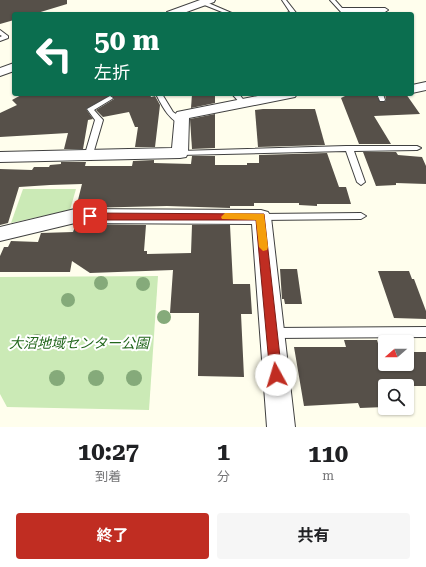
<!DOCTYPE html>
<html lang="ja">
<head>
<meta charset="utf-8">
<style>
  :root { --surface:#fff; --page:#f6f6f6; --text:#202124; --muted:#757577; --accent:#c02d22 }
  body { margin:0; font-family:"Roboto Serif","Noto Sans JP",serif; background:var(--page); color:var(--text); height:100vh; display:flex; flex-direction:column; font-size:15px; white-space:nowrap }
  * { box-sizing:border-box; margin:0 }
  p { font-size:13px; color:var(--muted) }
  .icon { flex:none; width:22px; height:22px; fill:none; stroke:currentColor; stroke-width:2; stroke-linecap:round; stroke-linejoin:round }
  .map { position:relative; height:427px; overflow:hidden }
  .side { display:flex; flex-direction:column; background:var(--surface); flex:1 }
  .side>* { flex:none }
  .guide { position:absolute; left:12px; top:12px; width:402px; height:84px; border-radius:4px; box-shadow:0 1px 3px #0004; background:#0b6e4f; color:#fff; overflow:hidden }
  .needle { width:26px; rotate:250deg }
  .fabs { position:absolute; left:378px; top:335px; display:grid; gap:8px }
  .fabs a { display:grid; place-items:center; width:36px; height:36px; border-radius:4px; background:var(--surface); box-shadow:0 1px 3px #0004; font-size:20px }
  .pin { position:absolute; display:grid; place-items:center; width:34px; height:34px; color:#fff; margin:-17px; border-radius:8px; box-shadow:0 2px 6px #0006 }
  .me { position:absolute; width:44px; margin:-22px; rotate:354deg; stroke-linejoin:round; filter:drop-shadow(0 0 3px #0008) }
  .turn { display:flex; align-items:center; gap:14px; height:84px; padding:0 16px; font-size:18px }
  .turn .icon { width:52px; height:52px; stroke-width:2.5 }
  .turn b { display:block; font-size:28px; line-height:34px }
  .eta { display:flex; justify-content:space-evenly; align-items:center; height:68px; text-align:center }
  .eta b { font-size:24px; font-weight:700; line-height:28px }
  .primary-button { display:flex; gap:8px; margin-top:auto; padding:8px 16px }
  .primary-button a { flex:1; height:46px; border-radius:4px; background:var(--accent); color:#fff; font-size:16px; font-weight:700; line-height:46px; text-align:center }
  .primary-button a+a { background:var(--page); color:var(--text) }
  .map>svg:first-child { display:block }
  .green { fill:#cbeab6 }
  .building { fill:#565049 }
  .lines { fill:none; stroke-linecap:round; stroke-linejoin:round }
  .lane-casing { stroke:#404040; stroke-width:2 }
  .street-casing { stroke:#404040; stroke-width:2 }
  .lane { fill:#fff; fill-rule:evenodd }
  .street { fill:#fff; fill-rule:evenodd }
  .tree { fill:#85aa7a }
  .route { fill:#c02d22; stroke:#7d1d16 }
  .slow { fill:#f59e0b }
  .labels { text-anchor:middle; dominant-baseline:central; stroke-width:4; stroke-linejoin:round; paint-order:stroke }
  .near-park-label { font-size:14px; font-style:italic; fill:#22661c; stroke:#fff }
</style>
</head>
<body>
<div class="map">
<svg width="426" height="427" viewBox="0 0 426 427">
  <rect width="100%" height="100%" fill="#fffeed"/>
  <g class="green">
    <path d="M23,189H76L70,210L11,223Z"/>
    <path d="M158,276L149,410L7,407L0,394V277Z"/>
  </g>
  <g class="building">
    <path d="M0,0H67V4L34,14H14V20L0,24Z"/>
    <path d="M23,94H150L151,97L155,96L160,105L155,147H135L138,127H135L129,112L103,117L96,110L114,99L111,95L86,109L93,119L88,120L83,149H64L68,133L0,137V113L17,105L12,100Z"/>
    <path d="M192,94H215V103L191,108Z"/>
    <path d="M349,94H376L380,102L386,101L385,94H406L420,114L374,116L391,144H359L341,98Z"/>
    <path d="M263,109H315L325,145L258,147L255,110Z"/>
    <path d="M215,114V148L192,149L190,119Z"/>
    <path d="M363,152H396L398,155L422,157L426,166V184L396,183V185L376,186Z"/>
    <path d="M327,153L339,187H346L351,204H317V206L299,205V203H254V206H230V208L167,206L82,208L77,204L82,184L50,185L19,187L8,223L0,225V169L32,170L34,167H49L50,165L61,164V162H86L85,166H132L133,161L154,160V163L191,164L192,156H215V165H247V163H259V155Z"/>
    <path d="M76,224L146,225L144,251H147V254L191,253L192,225H230L233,284H250L252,314H241L244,377L198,376L199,313H170L173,270L90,273L72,261L70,272H0V256L4,247H8L11,241L38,242L41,233L73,232Z"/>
    <path d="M280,269H297L302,304H285L284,299H282Z"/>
    <path d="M378,271H409L412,279H414L426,311V319L394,318Z"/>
    <path d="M344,340H377L381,353H385V364H407V352H426V386H385V407L360,408L358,403L304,406L294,347H346Z"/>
  </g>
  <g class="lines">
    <g class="lane-casing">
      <g id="lane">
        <path d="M282,0H286L297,14H284L290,12Z"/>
        <path d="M330,0H335L342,8H385L388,10L385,12H341Z"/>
        <path d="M202,2H206L234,14H227L202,4Z"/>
        <path d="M0,30L8,36V38L0,41V37L2,36L0,35Z"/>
        <path d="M156,94H162L173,112L185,120V124C171,125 161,104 156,94Z"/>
        <path d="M232,94H239L246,103L243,105L241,104Z"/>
        <path d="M377,94H383L385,100L384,101H380Z"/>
        <path d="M110,96L113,98L112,99L94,110L103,120L93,154L92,156H86L85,154L95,120L87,109Z"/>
        <path d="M346,146H417L421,148L417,150L354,151L365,182L361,185L357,182L346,151L180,155L176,153L180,151Z"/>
        <path d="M361,213L366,216L361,219L261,220L256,217L261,214Z"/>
        <path d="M426,327V337L273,338L269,337L267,333L269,329L273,328Z"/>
      </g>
    </g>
    <g class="street-casing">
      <g id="street">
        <path d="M200,0H215L214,2L181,14H166L167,12Z"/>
        <path d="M14,63V71L0,76V68Z"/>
        <path d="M426,82V90L412,93V85Z"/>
        <path d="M268,94H297L295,97L290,98L189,118L188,153L186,157L180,158L0,162V152L172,148L175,115L177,112Z"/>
        <path d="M75,209L261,210L268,212L271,217L295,427H267L252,224L75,223L0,241V227Z"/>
      </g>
    </g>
    <use href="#lane" class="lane"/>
    <use href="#street" class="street"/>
  </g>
  <g class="tree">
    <circle cx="101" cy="283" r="7"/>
    <circle cx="143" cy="284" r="7"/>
    <circle cx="68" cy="300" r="7"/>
    <circle cx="164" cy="317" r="7"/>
    <circle cx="37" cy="342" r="8"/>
    <circle cx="57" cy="378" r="8"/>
    <circle cx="96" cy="378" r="8"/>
    <circle cx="134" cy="378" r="8"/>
  </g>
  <path class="route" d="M90,213L264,214L282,375L280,380L276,381L272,380L270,375L256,220H90L86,216Z"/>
  <path class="slow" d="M225,213L264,214L268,247L267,250L263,251L259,247L256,220L222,219L221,217Z"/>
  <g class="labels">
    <g class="near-park-label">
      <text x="79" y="343">大沼地域センター公園</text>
    </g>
  </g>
</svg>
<div class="fabs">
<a><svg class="needle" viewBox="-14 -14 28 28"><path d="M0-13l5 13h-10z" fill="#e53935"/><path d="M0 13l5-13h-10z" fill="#757577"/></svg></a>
<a><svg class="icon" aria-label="search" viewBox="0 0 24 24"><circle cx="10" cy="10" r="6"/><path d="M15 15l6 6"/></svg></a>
</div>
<div class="pin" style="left:90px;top:216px;background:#d93025"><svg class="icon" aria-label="arrive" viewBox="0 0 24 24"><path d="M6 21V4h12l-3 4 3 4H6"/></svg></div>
<svg class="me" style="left:276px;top:375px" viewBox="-20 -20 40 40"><circle r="19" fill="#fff"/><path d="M0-13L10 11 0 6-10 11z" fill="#c02d22"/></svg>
<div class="guide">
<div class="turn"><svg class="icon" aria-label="left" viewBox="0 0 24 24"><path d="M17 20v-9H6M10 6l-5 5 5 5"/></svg><div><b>50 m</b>左折</div></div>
</div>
</div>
<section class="side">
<div class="eta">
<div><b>10:27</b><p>到着</p></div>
<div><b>1</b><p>分</p></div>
<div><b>110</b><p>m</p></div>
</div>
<div class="primary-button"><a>終了</a><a>共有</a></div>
</section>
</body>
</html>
